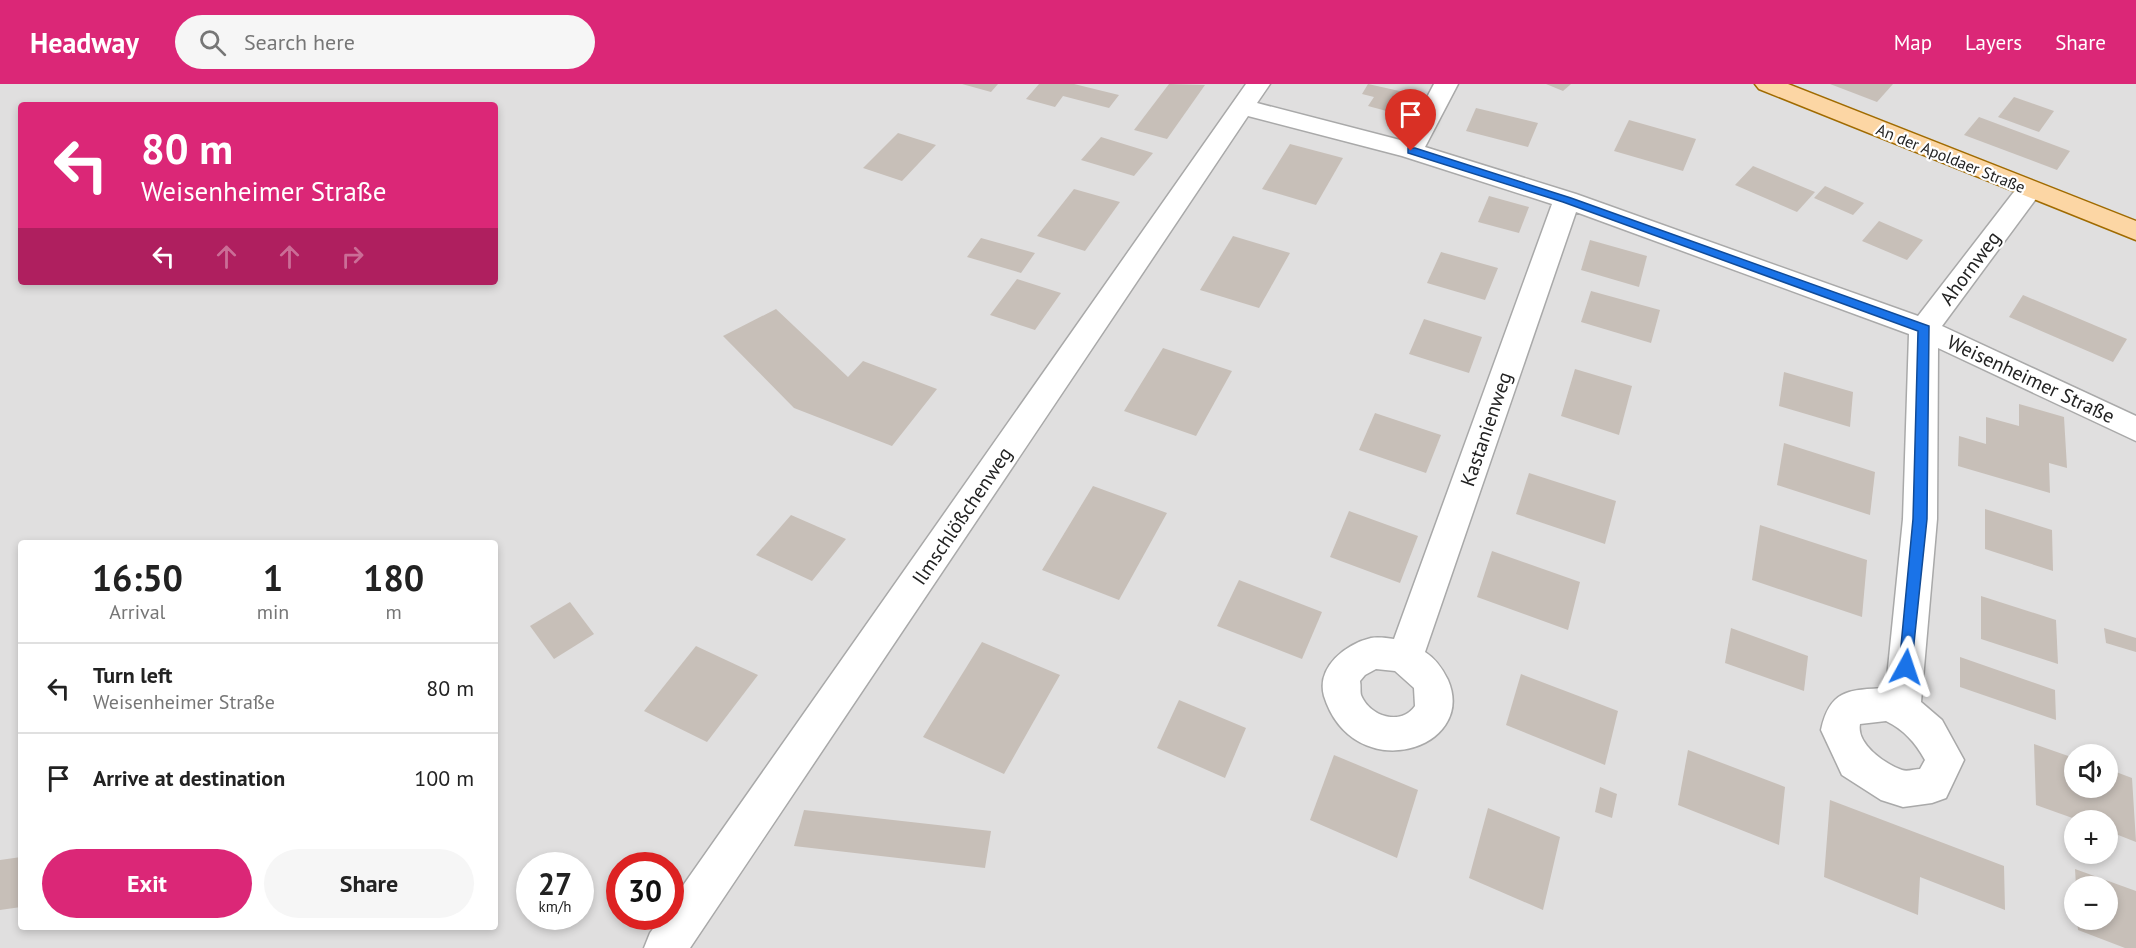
<!DOCTYPE html>
<html lang="en">
<head>
<meta charset="utf-8">
<style>
  :root { --surface:#fff; --page:#f6f6f6; --text:#222; --muted:#767676; --line:#e0e0e0; --accent:#db2777 }
  body { margin:0; font-family:"PT Sans",sans-serif; background:var(--page); color:var(--text); height:100vh; display:flex; flex-direction:column; font-size:22px; white-space:nowrap }
  * { box-sizing:border-box; margin:0 }
  p { font-size:20px; color:var(--muted) }
  .icon { flex:none; width:33px; height:33px; fill:none; stroke:currentColor; stroke-width:2; stroke-linecap:round; stroke-linejoin:round }
  .map { position:relative; flex:1; overflow:hidden }
  .sheet { position:absolute; left:18px; top:456px; width:480px; height:390px; display:flex; flex-direction:column; background:var(--surface); border-radius:6px; box-shadow:0 3px 9px #0003 }
  .sheet>* { flex:none }
  .banner { position:absolute; left:18px; top:18px; width:480px; height:183px; border-radius:6px; box-shadow:0 3px 9px #0003; background:#db2777; color:#fff; overflow:hidden }
  .fabs { position:absolute; left:2064px; top:660px; display:grid; gap:12px }
  .fabs a { display:grid; place-items:center; width:54px; height:54px; border-radius:50%; background:var(--surface); box-shadow:0 3px 9px #0003; font-size:30px }
  .speed { position:absolute; left:516px; top:768px; display:flex; gap:12px; font-size:30px; font-weight:700; text-align:center }
  .speed>* { display:grid; place-content:center; width:78px; height:78px; border-radius:50%; background:var(--surface); box-shadow:0 3px 9px #0003; line-height:1 }
  .speed small { font-size:15px; font-weight:400 }
  .speed .limit { border:9px solid #d22; background:#fff; color:#111 }
  .pin { position:absolute; display:grid; place-items:center; width:51px; height:51px; color:#fff; margin:-62px -26px; border-radius:50% 50% 50% 0; rotate:-45deg; box-shadow:0 0 6px #0007 }
  .pin .icon { rotate:45deg }
  .me { position:absolute; width:66px; margin:-33px; rotate:5deg; stroke-linejoin:round; filter:drop-shadow(0 0 4px #0008) }
  .turn { display:flex; align-items:center; gap:21px; height:126px; padding:0 24px; font-size:27px }
  .turn .icon { width:78px; height:78px; stroke-width:2.5 }
  .turn b { display:block; font-size:42px; line-height:51px }
  .lanes { display:flex; align-items:center; height:57px; padding:0 24px; background:#0003; justify-content:center; gap:30px; direction:ltr }
  .lanes .off { opacity:.35 }
  .eta { display:flex; justify-content:space-evenly; align-items:center; height:102px; text-align:center }
  .eta b { font-size:36px; font-weight:800; line-height:42px }
  .button { display:flex; gap:12px; margin-top:auto; padding:12px 24px }
  .button a { flex:1; height:69px; border-radius:36px; background:var(--accent); color:#fff; font-size:24px; font-weight:800; line-height:69px; text-align:center }
  .button a+a { background:var(--page); color:var(--text) }
  ul { padding:0; list-style:none }
  li { display:flex; align-items:center; gap:18px; height:90px; padding:0 24px; border-top:2px solid var(--line) }
  li div { flex:1 }
  li b { display:block; font-size:22px }
  li em { font-style:normal }
  header { display:flex; align-items:center; gap:36px; box-sizing:border-box; height:84px; padding:0 30px; background:var(--accent); color:#fff }
  header strong { font-size:28px }
  nav { display:flex; gap:33px; margin-inline-start:auto; font-size:21px }
  .search { width:420px; height:54px; background:var(--page); display:flex; align-items:center; gap:15px; box-sizing:border-box; padding:0 21px; border-radius:33px; color:var(--muted); font-size:22px }
  .map>svg:first-child { display:block }
  .residential { fill:#e0dfdf; fill-rule:evenodd }
  .building { fill:#c7bfb8 }
  .lines { fill:none; stroke-linecap:round; stroke-linejoin:round }
  .minor-casing { stroke:#a9a9a9; stroke-width:3 }
  .major-casing { stroke:#a06b00; stroke-width:3 }
  .minor { fill:#fff; fill-rule:evenodd }
  .major { fill:#fcd6a4; fill-rule:evenodd }
  .route { fill:#1a73e8; stroke:#114b97; stroke-width:1.5 }
  .labels { text-anchor:middle; dominant-baseline:central; stroke-width:4.5; stroke-linejoin:round; paint-order:stroke }
  .far-street-label { font-size:16px; fill:#222; stroke:#fff }
  .street-label { font-size:20px; fill:#222; stroke:#fff }
</style>
</head>
<body>
<header>
<strong>Headway</strong>
<div class="search"><svg class="icon" aria-label="search" viewBox="0 0 24 24"><circle cx="10" cy="10" r="6"/><path d="M15 15l6 6"/></svg>Search here</div>
<nav><a>Map</a><a>Layers</a><a>Share</a></nav>
</header>
<div class="map">
<svg width="2136" height="864" viewBox="0 0 2136 864">
  <rect width="100%" height="100%" fill="#f2efe9"/>
  <path class="residential" d="M0,0H2136V864H0ZM21,21H495V198H21ZM21,459H495V843H21ZM2074,670H2108V704H2074ZM2074,736H2108V770H2074ZM530,782H580V832H530ZM620,782H670V832H620ZM2074,802H2108V836H2074Z"/>
  <g class="building">
    <path d="M962,0H998L991,8Z"/>
    <path d="M1039,0H1074L1119,11L1109,24L1063,12L1055,23L1026,15Z"/>
    <path d="M1169,0L1205,1L1167,55L1134,46Z"/>
    <path d="M1368,0L1422,12L1411,33L1420,35L1413,49L1387,42L1394,29L1368,22L1374,13L1362,10Z"/>
    <path d="M1546,0H1571L1563,7Z"/>
    <path d="M1830,0H1893L1877,18Z"/>
    <path d="M2014,13L2054,27L2039,48L1998,33Z"/>
    <path d="M1476,24L1538,39L1528,63L1466,47Z"/>
    <path d="M1979,33L2070,67L2057,86L1964,51Z"/>
    <path d="M1629,36L1696,55L1683,87L1614,67Z"/>
    <path d="M898,49L936,61L902,97L863,84Z"/>
    <path d="M1101,53L1153,69L1134,92L1081,76Z"/>
    <path d="M1290,60L1343,74L1316,121L1262,105Z"/>
    <path d="M1753,82L1815,108L1797,128L1735,101Z"/>
    <path d="M1825,102L1864,119L1853,131L1814,114Z"/>
    <path d="M1074,105L1120,118L1085,167L1037,152Z"/>
    <path d="M1489,112L1529,123L1519,149L1478,138Z"/>
    <path d="M1879,137L1923,156L1907,176L1862,157Z"/>
    <path d="M1233,152L1290,169L1259,224L1200,206Z"/>
    <path d="M981,154L1035,169L1021,189L967,173Z"/>
    <path d="M1590,156L1647,172L1639,203L1581,186Z"/>
    <path d="M1441,168L1498,184L1485,216L1427,199Z"/>
    <path d="M1017,195L1061,209L1035,246L990,231Z"/>
    <path d="M1591,207L1660,226L1651,259L1581,238Z"/>
    <path d="M2023,211L2127,255L2113,278L2009,233Z"/>
    <path d="M776,225L848,293L863,277L937,305L892,362L794,324L723,252Z"/>
    <path d="M1424,235L1482,253L1469,289L1409,270Z"/>
    <path d="M1163,264L1232,287L1196,352L1124,327Z"/>
    <path d="M1575,285L1632,302L1619,351L1561,332Z"/>
    <path d="M1784,288L1853,308L1850,343L1779,322Z"/>
    <path d="M2019,320L2064,333L2067,384L2049,379L2050,409L1958,382L1959,352L1986,360V333L2019,342Z"/>
    <path d="M1375,329L1441,351L1426,389L1359,366Z"/>
    <path d="M1784,359L1875,388L1870,431L1777,401Z"/>
    <path d="M1529,389L1616,417L1605,460L1516,430Z"/>
    <path d="M1093,402L1167,429L1119,516L1042,486Z"/>
    <path d="M1985,425L2052,446L2053,487L1985,465Z"/>
    <path d="M1349,427L1418,452L1400,499L1330,473Z"/>
    <path d="M791,431L846,455L812,497L756,471Z"/>
    <path d="M1760,441L1867,476L1862,533L1752,496Z"/>
    <path d="M1492,467L1580,498L1568,546L1477,513Z"/>
    <path d="M1239,496L1322,528L1302,575L1217,542Z"/>
    <path d="M1981,512L2056,536L2058,580L1981,555Z"/>
    <path d="M570,518L594,550L554,575L530,542Z"/>
    <path d="M1731,544L1808,572L1804,607L1725,579Z"/>
    <path d="M2104,544L2136,554V568L2106,559Z"/>
    <path d="M982,558L1060,591L1004,690L923,653Z"/>
    <path d="M696,562L758,591L707,658L644,627Z"/>
    <path d="M1960,573L2055,606L2056,636L1960,603Z"/>
    <path d="M1521,590L1618,627L1605,681L1506,641Z"/>
    <path d="M1179,616L1246,644L1225,694L1157,664Z"/>
    <path d="M2034,660L2074,674V704H2108V685L2132,694L2136,758L2108,747V736H2078L2036,721Z"/>
    <path d="M1688,666L1785,703L1779,761L1678,721Z"/>
    <path d="M1334,671L1418,706L1397,774L1310,736Z"/>
    <path d="M1600,703L1617,710L1612,734L1595,728Z"/>
    <path d="M1830,716L2004,782L2005,826L1920,793L1918,831L1824,793Z"/>
    <path d="M1488,724L1560,753L1543,826L1469,794Z"/>
    <path d="M804,726L991,747L985,784L794,762Z"/>
    <path d="M21,773V823L0,826V776Z"/>
    <path d="M2075,785L2136,807V864H2125L2078,846L2077,836H2108V802H2076Z"/>
  </g>
  <g class="lines">
    <g class="minor-casing">
      <path id="minor" d="M1246,0H1270L1257,19L1404,57L1434,0H1458L1425,63L1576,110L1918,232L2020,100L2029,98L2038,100L2042,106L2038,112L1942,242L2136,332V357L1938,264L1937,435L1921,618L1942,636L1964,676L1946,714L1932,719L1903,723L1881,716L1842,691L1821,646C1830,605 1849,606 1886,604L1903,435L1909,250L1576,128L1425,568C1436,575 1442,584 1448,596C1478,666 1353,704 1324,612C1316,583 1346,560 1371,554C1378,553 1387,554 1394,555L1552,120L1402,72L1248,32L690,864H644L650,849L662,832H670V820ZM1376,585L1395,587L1414,604L1415,622C1401,642 1370,633 1361,611C1360,607 1361,602 1360,597L1365,591ZM1886,637C1904,646 1915,658 1925,676L1920,685C1915,685 1907,688 1902,686C1885,680 1856,660 1860,640Z"/>
    </g>
    <g class="major-casing">
      <path id="major" d="M1755,0H1788L2136,137V156L1759,5Z"/>
    </g>
    <use href="#minor" class="minor"/>
    <use href="#major" class="major"/>
  </g>
  <path class="route" d="M1408,64H1415L1571,114L1929,242L1927,435L1911,588L1906,590L1901,588L1899,583L1913,435L1918,247L1563,118L1408,69Z"/>
  <g class="labels">
    <g class="far-street-label">
      <text transform="translate(1951 74) rotate(22)">An der Apoldaer Straße</text>
    </g>
    <g class="street-label">
      <text transform="translate(1970 184) rotate(-53)">Ahornweg</text>
      <text transform="translate(2031 295) rotate(25)">Weisenheimer Straße</text>
      <text transform="translate(1486 345) rotate(-71)">Kastanienweg</text>
      <text transform="translate(962 432) rotate(-56)">Ilmschlößchenweg</text>
    </g>
  </g>
</svg>
<div class="fabs">
<a><svg class="icon" aria-label="sound" viewBox="0 0 24 24"><path d="M4 9h4l5-4v14l-5-4H4zM17 9q2 3 0 6"/></svg></a>
<a>+</a>
<a>−</a>
</div>
<div class="speed"><div>27<small>km/h</small></div><div class="limit">30</div></div>
<div class="pin" style="left:1411px;top:67px;background:#d93025"><svg class="icon" aria-label="arrive" viewBox="0 0 24 24"><path d="M6 21V4h12l-3 4 3 4H6"/></svg></div>
<svg class="me" style="left:1906px;top:583px" viewBox="-20 -20 40 40"><path d="M0-17L14 15 0 8-14 15z" fill="#1a73e8" stroke="#fff" stroke-width="4"/></svg>
<div class="banner">
<div class="turn"><svg class="icon" aria-label="left" viewBox="0 0 24 24"><path d="M17 20v-9H6M10 6l-5 5 5 5"/></svg><div><b>80 m</b>Weisenheimer Straße</div></div>
<div class="lanes"><svg class="icon" aria-label="left" viewBox="0 0 24 24"><path d="M17 20v-9H6M10 6l-5 5 5 5"/></svg><svg class="icon off" aria-label="ahead" viewBox="0 0 24 24"><path d="M12 20V5M6 11l6-6 6 6"/></svg><svg class="icon off" aria-label="ahead" viewBox="0 0 24 24"><path d="M12 20V5M6 11l6-6 6 6"/></svg><svg class="icon off" aria-label="right" viewBox="0 0 24 24"><path d="M7 20v-9h11M14 6l5 5-5 5"/></svg></div>
</div>
<section class="sheet">
<div class="eta">
<div><b>16:50</b><p>Arrival</p></div>
<div><b>1</b><p>min</p></div>
<div><b>180</b><p>m</p></div>
</div>
<ul>
<li><svg class="icon" aria-label="left" viewBox="0 0 24 24"><path d="M17 20v-9H6M10 6l-5 5 5 5"/></svg><div><b>Turn left</b><p>Weisenheimer Straße</p></div><em>80 m</em></li>
<li><svg class="icon" aria-label="arrive" viewBox="0 0 24 24"><path d="M6 21V4h12l-3 4 3 4H6"/></svg><div><b>Arrive at destination</b></div><em>100 m</em></li>
</ul>
<div class="button"><a>Exit</a><a>Share</a></div>
</section>
</div>
</body>
</html>
